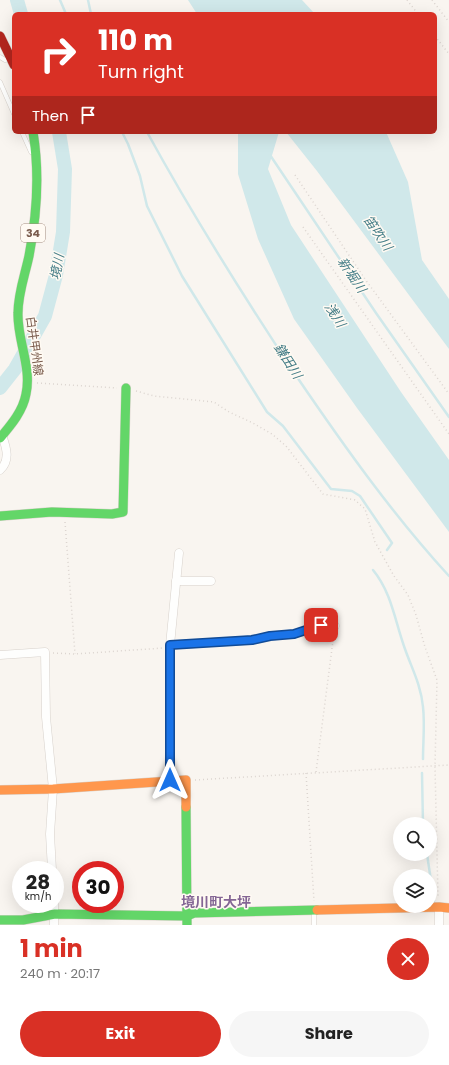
<!DOCTYPE html>
<html lang="en">
<head>
<meta charset="utf-8">
<style>
  :root { --surface:#fff; --page:#f6f6f6; --text:#222; --muted:#767676; --accent:#d93025 }
  body { margin:0; font-family:Poppins,"Noto Sans JP",sans-serif; background:var(--page); color:var(--text); height:100vh; display:flex; flex-direction:column; font-size:15px; white-space:nowrap }
  * { box-sizing:border-box; margin:0 }
  p { font-size:13px; color:var(--muted) }
  .icon { flex:none; width:22px; height:22px; fill:none; stroke:currentColor; stroke-width:2; stroke-linecap:round; stroke-linejoin:round }
  .map { position:relative; height:925px; overflow:hidden }
  .panel { display:flex; flex-direction:column; background:var(--surface); flex:1 }
  .panel>* { flex:none }
  .banner { position:absolute; left:12px; top:12px; width:425px; height:122px; border-radius:6px; box-shadow:0 4px 16px #0002; background:#d93025; color:#fff; overflow:hidden }
  .tools { position:absolute; left:393px; top:817px; display:grid; gap:8px }
  .tools a { display:grid; place-items:center; width:44px; height:44px; border-radius:50%; background:var(--surface); box-shadow:0 4px 16px #0002; font-size:20px }
  .speed { position:absolute; left:12px; top:861px; display:flex; gap:8px; font-size:20px; font-weight:700; text-align:center }
  .speed>* { display:grid; place-content:center; width:52px; height:52px; border-radius:50%; background:var(--surface); box-shadow:0 4px 16px #0002; line-height:1 }
  .speed small { font-size:10px; font-weight:400 }
  .speed .limit { border:6px solid #d22; background:#fff; color:#111 }
  .pin { position:absolute; display:grid; place-items:center; width:34px; height:34px; color:#fff; margin:-17px; border-radius:8px; box-shadow:0 2px 6px #0006 }
  .me { position:absolute; width:44px; margin:-22px; rotate:0deg; stroke-linejoin:round; filter:drop-shadow(0 0 3px #0008) }
  .turn { display:flex; align-items:center; gap:14px; height:84px; padding:0 20px; font-size:18px }
  .turn .icon { width:52px; height:52px; stroke-width:2.5 }
  .turn b { display:block; font-size:28px; line-height:34px }
  .then { display:flex; align-items:center; height:38px; padding:0 20px; background:#0003; gap:8px; font-size:15px }
  .round { display:grid; place-items:center; flex:none; width:42px; height:42px; border-radius:21px; background:var(--page) }
  .overview { display:flex; align-items:center; justify-content:space-between; height:68px; padding:0 20px }
  h1 { font-size:24px; font-weight:700; line-height:30px; color:var(--accent) }
  .primary-button { display:flex; gap:8px; margin-top:auto; padding:8px 20px }
  .primary-button a { flex:1; height:46px; border-radius:24px; background:var(--accent); color:#fff; font-size:16px; font-weight:700; line-height:46px; text-align:center }
  .primary-button a+a { background:var(--page); color:var(--text) }
  .map>svg:first-child { display:block }
  .water { fill:#d0e8ea }
  .lines { fill:none; stroke-linecap:round; stroke-linejoin:round }
  .stream { stroke:#d0e8ea; stroke-width:2.5 }
  .river { stroke:#d0e8ea; stroke-width:14 }
  .lane-casing { stroke:#d7d1cb; stroke-width:5 }
  .street-casing { stroke:#d7d1cb; stroke-width:9 }
  .fast-casing { stroke:#d9d2cb; stroke-width:10 }
  .slow-casing { stroke:#d9d2cb; stroke-width:10 }
  .jam-casing { stroke:#d9d2cb; stroke-width:10 }
  .path { stroke:#dcd5d0; stroke-width:1.5; stroke-dasharray:1 3; stroke-linecap:butt }
  .lane { stroke:#fefefd; stroke-width:4 }
  .street { stroke:#fefefd; stroke-width:8 }
  .fast { stroke:#63d668; stroke-width:9 }
  .slow { stroke:#ff974d; stroke-width:9 }
  .jam { stroke:#b3261e; stroke-width:9 }
  .route-casing { stroke:#114b97; stroke-width:10 }
  .route { stroke:#1a73e8; stroke-width:7 }
  .labels { text-anchor:middle; dominant-baseline:central; stroke-width:3; stroke-linejoin:round; paint-order:stroke }
  .shield { fill:#fffaf3; stroke:#a28b7f; stroke-width:1 }
  .shield-label { font-size:11px; font-weight:bold; fill:#7a5c4d }
  .street-label { font-size:12px; fill:#7a5c4d; stroke:#fffaf3 }
  .water-label { font-size:13px; font-style:italic; fill:#437c86; stroke:#fffaf3 }
  .quarter-label { font-size:14px; font-weight:bold; fill:#846695; stroke:#fffaf3 }
</style>
</head>
<body>
<div class="map">
<svg width="449" height="925" viewBox="0 0 449 925">
  <rect width="100%" height="100%" fill="#f9f5f0"/>
  <g class="water">
    <path d="M188,0H302L315,14H197Z"/>
    <path d="M238,132H279L268,169L291,225L401,392L449,460V532L357,408L294,319L258,239L238,174Z"/>
    <path d="M286,132H386L408,182L422,260L449,299V349L317,171Z"/>
  </g>
  <g class="lines">
    <g class="stream">
      <path d="M60,0L66,14"/>
      <path d="M88,0L91,14"/>
      <path d="M122,132L128,144L140,176L147,206L182,276L267,412L283,426L331,489L352,491L360,496L392,543L387,550"/>
      <path d="M147,132C193,216 244,297 297,377C344,446 393,515 449,576"/>
      <path d="M270,155L376,313L449,417"/>
      <path d="M373,570C392,593 395,622 405,649C412,669 421,685 423,707C425,724 423,742 423,759"/>
      <path d="M422,773L423,824"/>
      <path d="M427,854L434,901"/>
    </g>
    <g class="river">
      <path d="M17,0L21,14"/>
      <path d="M0,388L15,369L45,316L56,275L63,232L65,169L59,132"/>
    </g>
    <g class="lane-casing">
      <g id="lane">
        <path d="M0,57L5,60L9,59"/>
        <path d="M0,82L14,114"/>
        <path d="M22,132L31,152"/>
        <path d="M314,925V911"/>
      </g>
    </g>
    <g class="street-casing">
      <g id="street">
        <path d="M0,470C11,460 6,447 2,435"/>
        <path d="M176,581H211"/>
        <path d="M170,645L252,640L270,636L294,634L321,625L335,626"/>
        <path d="M0,655L45,652L46,717L53,789L50,834L52,870"/>
        <path d="M170,780V645L179,553"/>
        <path d="M54,904V925"/>
        <path d="M439,907V925"/>
      </g>
    </g>
    <g class="fast-casing">
      <g id="fast">
        <path d="M0,438C11,425 23,411 26,394C32,367 17,340 18,313C18,293 25,275 29,256C37,215 40,174 33,132"/>
        <path d="M0,516L52,512L112,514L123,512L126,388"/>
        <path d="M186,807L187,925"/>
        <path d="M0,920H23L55,914L187,916L194,913L317,910"/>
      </g>
    </g>
    <g class="slow-casing">
      <g id="slow">
        <path d="M0,790L53,789L186,780V807"/>
        <path d="M317,910L439,907L449,908"/>
      </g>
    </g>
    <g class="jam-casing">
      <path id="jam" d="M0,36L14,65"/>
    </g>
    <g class="path">
      <path d="M407,0L418,14"/>
      <path d="M432,0L449,22"/>
      <path d="M435,36L449,54"/>
      <path d="M295,175L365,279L449,394"/>
      <path d="M303,227L449,434"/>
      <path d="M37,383L117,388"/>
      <path d="M136,391L154,396L214,402L229,412L253,423L272,434L286,446L323,494L355,500L365,509L375,542L394,576L408,595L416,615L425,647L437,680L435,766L438,897"/>
      <path d="M65,522L75,654"/>
      <path d="M53,653L75,654L163,648"/>
      <path d="M316,772L334,633"/>
      <path d="M306,773L314,901"/>
      <path d="M195,780L449,765"/>
    </g>
    <use href="#lane" class="lane"/>
    <use href="#street" class="street"/>
    <use href="#fast" class="fast"/>
    <use href="#slow" class="slow"/>
    <use href="#jam" class="jam"/>
  </g>
  <g class="lines">
    <g class="route-casing">
      <path id="route" d="M170,780V645L252,640L270,636L294,634L321,625"/>
    </g>
    <use href="#route" class="route"/>
  </g>
  <g class="labels">
    <rect class="shield" x="21" y="224" width="24" height="18" rx="3"/>
    <g class="shield-label">
      <text x="33" y="233">34</text>
    </g>
    <g class="street-label">
      <text transform="translate(35 346) rotate(82)">白井甲州線</text>
    </g>
    <g class="water-label">
      <text transform="translate(378 233) rotate(55)">笛吹川</text>
      <text transform="translate(57 267) rotate(-80)">境川</text>
      <text transform="translate(352 275) rotate(56)">新堀川</text>
      <text transform="translate(335 315) rotate(57)">浅川</text>
      <text transform="translate(288 361) rotate(57)">鎌田川</text>
    </g>
    <g class="quarter-label">
      <text x="216" y="902">境川町大坪</text>
    </g>
  </g>
</svg>
<div class="tools">
<a><svg class="icon" aria-label="search" viewBox="0 0 24 24"><circle cx="10" cy="10" r="6"/><path d="M15 15l6 6"/></svg></a>
<a><svg class="icon" aria-label="layers" viewBox="0 0 24 24"><path d="M12 4l9 5-9 5-9-5zM3 14l9 5 9-5"/></svg></a>
</div>
<div class="speed"><div>28<small>km/h</small></div><div class="limit">30</div></div>
<div class="pin" style="left:321px;top:625px;background:#d93025"><svg class="icon" aria-label="arrive" viewBox="0 0 24 24"><path d="M6 21V4h12l-3 4 3 4H6"/></svg></div>
<svg class="me" style="left:170px;top:780px" viewBox="-20 -20 40 40"><path d="M0-17L14 15 0 8-14 15z" fill="#1a73e8" stroke="#fff" stroke-width="4"/></svg>
<div class="banner">
<div class="turn"><svg class="icon" aria-label="right" viewBox="0 0 24 24"><path d="M7 20v-9h11M14 6l5 5-5 5"/></svg><div><b>110 m</b>Turn right</div></div>
<div class="then">Then<svg class="icon" aria-label="arrive" viewBox="0 0 24 24"><path d="M6 21V4h12l-3 4 3 4H6"/></svg></div>
</div>
</div>
<section class="panel">
<div class="overview"><div><h1>1 min</h1><p>240 m · 20:17</p></div><a class="round" style="background:#d93025;color:#fff"><svg class="icon" aria-label="close" viewBox="0 0 24 24"><path d="M6 6l12 12M18 6L6 18"/></svg></a></div>
<div class="primary-button"><a>Exit</a><a>Share</a></div>
</section>
</body>
</html>
